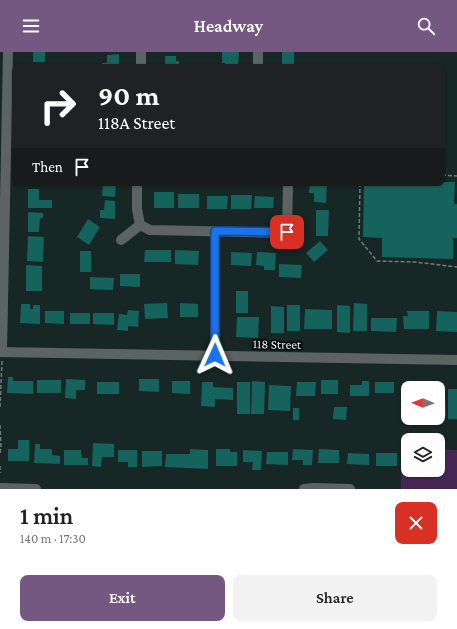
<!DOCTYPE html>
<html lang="en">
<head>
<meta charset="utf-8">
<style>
  :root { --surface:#fff; --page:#f2f2f2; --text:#222; --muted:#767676; --accent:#745882 }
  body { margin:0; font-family:"Crimson Pro",serif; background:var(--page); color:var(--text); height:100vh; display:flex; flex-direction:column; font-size:15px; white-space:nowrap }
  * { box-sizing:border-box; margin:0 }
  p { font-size:13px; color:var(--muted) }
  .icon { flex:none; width:22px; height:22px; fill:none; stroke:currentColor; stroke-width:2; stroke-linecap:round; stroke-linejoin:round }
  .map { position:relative; height:437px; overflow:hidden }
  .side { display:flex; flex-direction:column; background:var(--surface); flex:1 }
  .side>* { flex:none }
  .top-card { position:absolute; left:12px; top:12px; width:433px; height:122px; border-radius:8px; box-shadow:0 1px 3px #0004; background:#202124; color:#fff; overflow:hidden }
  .needle { width:26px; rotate:271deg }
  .fabs { position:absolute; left:401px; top:329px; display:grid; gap:8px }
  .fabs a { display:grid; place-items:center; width:44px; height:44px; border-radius:8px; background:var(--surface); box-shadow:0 1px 3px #0004; font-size:20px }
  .pin { position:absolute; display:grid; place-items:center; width:34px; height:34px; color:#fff; margin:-17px; border-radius:8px; box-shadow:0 2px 6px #0006 }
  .me { position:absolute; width:44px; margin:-22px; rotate:1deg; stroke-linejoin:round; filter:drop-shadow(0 0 3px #0008) }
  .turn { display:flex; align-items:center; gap:14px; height:84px; padding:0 20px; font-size:18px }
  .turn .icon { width:52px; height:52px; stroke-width:2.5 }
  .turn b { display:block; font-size:28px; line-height:34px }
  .then { display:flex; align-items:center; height:38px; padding:0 20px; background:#0003; gap:8px; font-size:15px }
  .round { display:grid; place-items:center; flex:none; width:42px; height:42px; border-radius:8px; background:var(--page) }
  .head { display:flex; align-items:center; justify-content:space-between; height:68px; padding:0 20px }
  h1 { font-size:24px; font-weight:600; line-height:30px }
  .button { display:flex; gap:8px; margin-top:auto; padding:8px 20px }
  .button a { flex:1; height:46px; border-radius:8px; background:var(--accent); color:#fff; font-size:16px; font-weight:600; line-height:46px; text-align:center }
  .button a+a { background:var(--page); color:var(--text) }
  header { display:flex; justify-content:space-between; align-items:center; height:52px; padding:0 20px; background:var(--accent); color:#fff; font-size:18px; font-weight:600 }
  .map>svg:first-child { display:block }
  .green { fill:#452654 }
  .building { fill:#14635c }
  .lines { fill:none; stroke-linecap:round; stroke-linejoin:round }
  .path { stroke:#6f7d7b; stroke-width:1.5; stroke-dasharray:4 2; stroke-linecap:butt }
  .street { stroke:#5c6463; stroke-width:10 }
  .route-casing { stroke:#114b97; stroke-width:10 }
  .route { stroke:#1a73e8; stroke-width:7 }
  .labels { text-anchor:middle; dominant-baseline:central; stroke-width:4; stroke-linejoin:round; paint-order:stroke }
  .street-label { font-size:13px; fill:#e6f0ef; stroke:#070e0d }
</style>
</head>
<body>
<header><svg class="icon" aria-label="menu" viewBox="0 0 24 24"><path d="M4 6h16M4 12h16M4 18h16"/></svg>Headway<svg class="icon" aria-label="search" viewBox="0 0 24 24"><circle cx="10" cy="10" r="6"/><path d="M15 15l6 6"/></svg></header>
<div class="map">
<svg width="457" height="437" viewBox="0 0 457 437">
  <rect width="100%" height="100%" fill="#162725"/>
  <path class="green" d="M401,396L408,397V418H438V397L457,398V437H401Z"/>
  <g class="building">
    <rect x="33" y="0" width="12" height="10"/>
    <path d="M222,0H239L238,15H225V11H222Z"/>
    <rect x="282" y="0" width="12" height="15"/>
    <path d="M119,2V15H102V11H107V3Z"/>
    <path d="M165,4H176V9H179V15H165Z"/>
    <path d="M442,130H455L454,152H457V186H453V207L382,205V186L363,185L364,131Z"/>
    <path d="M103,131H116L115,145L102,144Z"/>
    <path d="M310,131H327L326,151L314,150V141H309Z"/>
    <path d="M28,137H39V148H52V156H28Z"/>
    <rect x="154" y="140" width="20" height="16"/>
    <rect x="178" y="142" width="21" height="14"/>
    <path d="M231,143H252L251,157H231Z"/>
    <path d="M207,144H228L227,157H207Z"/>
    <path d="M255,144L274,145L273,156H254Z"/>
    <path d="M105,148L115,149V167L100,166V158H104Z"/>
    <path d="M316,158H329L328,184H316Z"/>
    <path d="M28,160L43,161V166H40L39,180H28Z"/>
    <path d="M88,167L100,175L89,193L77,185Z"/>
    <path d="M28,184L44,185L43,210L27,209Z"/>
    <path d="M320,189L328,198L314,210L306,201Z"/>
    <path d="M145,198H171V210H144Z"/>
    <path d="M175,198L199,199L198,213L175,212Z"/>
    <rect x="80" y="199" width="11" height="21"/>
    <path d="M231,200L252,201L251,214L231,213Z"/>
    <path d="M257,200L276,201L275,218H264V214L256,213Z"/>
    <path d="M279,212L302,213L301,226L279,225Z"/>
    <path d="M26,213L42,214V239H26Z"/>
    <path d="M120,222H140V235L120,234Z"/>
    <path d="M90,225L114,226L113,238L90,237Z"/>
    <rect x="236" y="239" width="12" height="22"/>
    <path d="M167,251L168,266L145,267L144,252Z"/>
    <path d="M180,251L198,252V265H180Z"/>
    <path d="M354,251L367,252V279H353Z"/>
    <path d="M21,252H30V257H33V253H40V272L20,271Z"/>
    <rect x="287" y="253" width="13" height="26"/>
    <path d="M337,253L350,254V281L337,280Z"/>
    <path d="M271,254L284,255V281H271Z"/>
    <path d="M305,257L332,258V277H304Z"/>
    <path d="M128,258L139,259L138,275L128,274V279L117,278L119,262L127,263Z"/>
    <path d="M45,259H64V272L45,271Z"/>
    <path d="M407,259H429V277H404L403,264H408Z"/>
    <path d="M437,259L457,260V280L436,279Z"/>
    <rect x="70" y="261" width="20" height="11"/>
    <path d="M93,261H114V273L93,272Z"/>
    <path d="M237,265H259L258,286L236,285Z"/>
    <path d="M371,266H397L396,280L371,279Z"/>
    <path d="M8,325H13V329H33V342L7,341Z"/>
    <path d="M66,327L85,328V338H76V347L65,346Z"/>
    <path d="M139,327H159V340L139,339Z"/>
    <rect x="37" y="328" width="24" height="13"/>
    <rect x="321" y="328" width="17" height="14"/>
    <path d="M172,329H190V342L172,341Z"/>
    <path d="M252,329L265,330L264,362H251Z"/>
    <path d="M362,329H369V344H350V333H362Z"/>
    <rect x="97" y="330" width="22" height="12"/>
    <path d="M202,330H213V335L233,336V348L215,347V355L201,354Z"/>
    <rect x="237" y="330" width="13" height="32"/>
    <path d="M297,330H316L315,344H296Z"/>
    <rect x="375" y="330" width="19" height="11"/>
    <path d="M403,331L425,332V336H408V343H403Z"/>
    <path d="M269,333L291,334L290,359L268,358Z"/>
    <path d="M438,336H445L446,364H438Z"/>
    <rect x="448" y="337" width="9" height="30"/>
    <path d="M334,355H347L346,368L333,367Z"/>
    <rect x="293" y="356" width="6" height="12"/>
    <path d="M18,388H29V409H8V397H18Z"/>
    <path d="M93,391L114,392V405H102L101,415L92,414Z"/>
    <path d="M35,392H40V397H52V403L60,404V412L34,411Z"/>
    <path d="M190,397L208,398V417L165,415L166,402H190Z"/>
    <path d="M216,397H230V400H237V414H216Z"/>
    <path d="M293,397L313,398L312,413H303V408H292Z"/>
    <path d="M319,397L339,398V411H318Z"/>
    <path d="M64,398H81V406H88V413H64Z"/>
    <path d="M118,398H137V415H128V410H118Z"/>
    <path d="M243,398L262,399L261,418H252L253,410H243Z"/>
    <path d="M142,399H162V414L142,415Z"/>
    <path d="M267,400H288V413L266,412Z"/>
    <path d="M348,401L369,402V413L347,412Z"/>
    <rect x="376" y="401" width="21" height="13"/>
  </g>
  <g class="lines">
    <g class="path">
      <path d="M442,123L457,124"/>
      <path d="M360,131L359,187L377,209L415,210L457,215"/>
      <path d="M0,355L2,309"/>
      <path d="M0,373L1,395L0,401"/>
      <path d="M0,414V421"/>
    </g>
    <g class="street">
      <path d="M141,15V0"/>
      <path d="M258,15V0"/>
      <path d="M137,131V157L140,173"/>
      <path d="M140,173L150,178L287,181L288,131"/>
      <path d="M121,188L140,173"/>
      <path d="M0,300L457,308"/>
      <path d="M2,300L8,0"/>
      <path d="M215,303V179"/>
      <path d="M0,436L36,437"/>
      <path d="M304,437L314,436L350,437"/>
    </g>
  </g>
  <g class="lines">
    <g class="route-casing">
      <path id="route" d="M215,303V179L287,180"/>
    </g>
    <use href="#route" class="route"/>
  </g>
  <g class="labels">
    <g class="street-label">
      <text transform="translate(277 292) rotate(1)">118 Street</text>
    </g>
  </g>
</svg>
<div class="fabs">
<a><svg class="needle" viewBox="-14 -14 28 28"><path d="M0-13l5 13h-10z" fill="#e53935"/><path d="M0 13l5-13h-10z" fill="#767676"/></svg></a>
<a><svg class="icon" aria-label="layers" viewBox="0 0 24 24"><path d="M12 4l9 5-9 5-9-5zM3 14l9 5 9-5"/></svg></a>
</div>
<div class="pin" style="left:287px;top:180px;background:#d93025"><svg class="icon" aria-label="arrive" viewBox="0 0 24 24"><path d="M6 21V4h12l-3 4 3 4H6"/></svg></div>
<svg class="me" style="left:215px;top:303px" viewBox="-20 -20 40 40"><path d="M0-17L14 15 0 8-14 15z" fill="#1a73e8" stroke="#fff" stroke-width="4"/></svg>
<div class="top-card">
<div class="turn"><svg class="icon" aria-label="right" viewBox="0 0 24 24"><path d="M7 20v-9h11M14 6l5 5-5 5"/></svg><div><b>90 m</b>118A Street</div></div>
<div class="then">Then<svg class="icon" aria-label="arrive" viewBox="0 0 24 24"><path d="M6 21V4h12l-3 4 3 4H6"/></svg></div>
</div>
</div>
<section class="side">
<div class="head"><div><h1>1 min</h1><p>140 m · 17:30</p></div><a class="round" style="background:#d93025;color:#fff"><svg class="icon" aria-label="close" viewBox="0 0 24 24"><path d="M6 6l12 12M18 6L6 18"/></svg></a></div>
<div class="button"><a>Exit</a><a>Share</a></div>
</section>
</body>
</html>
